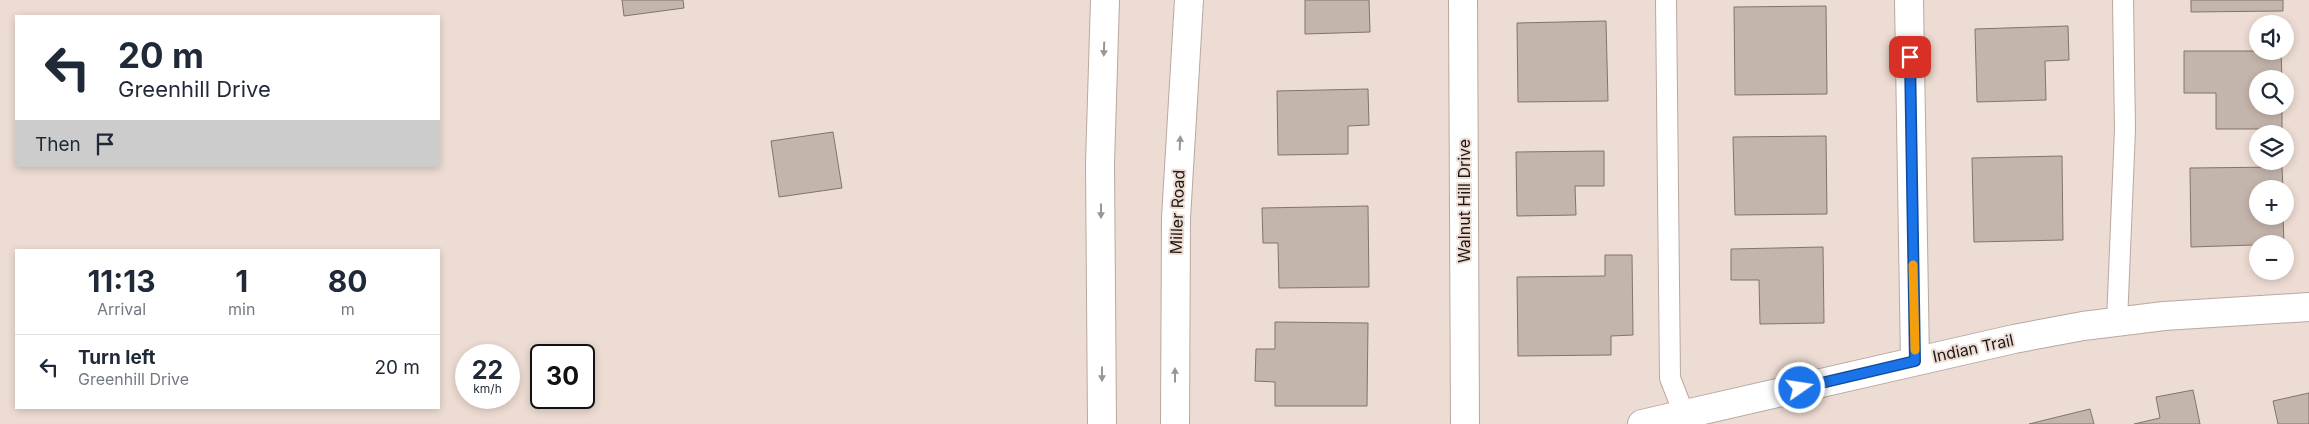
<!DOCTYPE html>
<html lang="en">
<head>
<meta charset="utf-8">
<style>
  :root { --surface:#fff; --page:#f2f2f3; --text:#1f2937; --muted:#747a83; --line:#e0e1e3 }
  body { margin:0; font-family:Inter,sans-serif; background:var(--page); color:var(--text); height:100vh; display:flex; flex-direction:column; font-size:19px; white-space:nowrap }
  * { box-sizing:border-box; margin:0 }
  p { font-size:16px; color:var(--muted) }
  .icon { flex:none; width:28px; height:28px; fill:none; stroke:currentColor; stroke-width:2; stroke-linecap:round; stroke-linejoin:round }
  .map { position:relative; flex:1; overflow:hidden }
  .details { position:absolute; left:15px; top:249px; width:425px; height:160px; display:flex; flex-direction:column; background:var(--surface); border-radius:0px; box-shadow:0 2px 8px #0003 }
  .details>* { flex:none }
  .guide { position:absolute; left:15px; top:15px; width:425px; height:152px; border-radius:0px; box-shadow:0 2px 8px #0003; background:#fff; color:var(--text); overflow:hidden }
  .fabs { position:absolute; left:2249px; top:15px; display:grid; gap:10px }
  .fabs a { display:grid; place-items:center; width:45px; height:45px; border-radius:50%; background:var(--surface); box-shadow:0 2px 8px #0003; font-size:25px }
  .speed { position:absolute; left:455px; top:344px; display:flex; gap:10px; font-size:25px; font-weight:700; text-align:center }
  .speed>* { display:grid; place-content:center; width:65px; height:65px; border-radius:50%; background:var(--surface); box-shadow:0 2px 8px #0003; line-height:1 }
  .speed small { font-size:12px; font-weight:400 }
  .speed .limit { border:2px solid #111; border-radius:8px; background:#fff; color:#111 }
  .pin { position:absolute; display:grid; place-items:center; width:42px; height:42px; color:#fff; margin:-21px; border-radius:10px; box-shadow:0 2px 8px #0006 }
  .me { position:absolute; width:55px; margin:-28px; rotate:77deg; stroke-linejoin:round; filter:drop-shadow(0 0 4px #0008) }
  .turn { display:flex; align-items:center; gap:18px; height:105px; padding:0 20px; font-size:22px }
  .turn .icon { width:65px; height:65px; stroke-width:2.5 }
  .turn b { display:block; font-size:35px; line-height:42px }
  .then { display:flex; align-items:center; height:48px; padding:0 20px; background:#0003; gap:10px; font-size:19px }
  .eta { display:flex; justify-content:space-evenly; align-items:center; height:85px; text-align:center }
  .eta b { font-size:30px; font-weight:700; line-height:35px }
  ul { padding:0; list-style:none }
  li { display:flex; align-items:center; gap:15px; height:65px; padding:0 20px; border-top:1px solid var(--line) }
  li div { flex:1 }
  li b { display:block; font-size:19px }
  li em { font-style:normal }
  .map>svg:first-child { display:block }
  .building { fill:#c4b5ac; stroke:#82746b }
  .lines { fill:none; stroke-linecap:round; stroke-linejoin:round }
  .service-casing { stroke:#b8a9a0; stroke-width:22 }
  .minor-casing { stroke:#b8a9a0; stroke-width:30 }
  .secondary-casing { stroke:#b8a9a0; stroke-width:30 }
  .service { stroke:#fff; stroke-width:20 }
  .minor { stroke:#fff; stroke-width:28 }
  .secondary { stroke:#fff; stroke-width:28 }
  .oneway { fill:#999795 }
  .route-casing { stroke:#114b97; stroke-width:12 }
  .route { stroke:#1a73e8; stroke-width:9 }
  .slow { stroke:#f59e0b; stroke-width:9 }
  .labels { text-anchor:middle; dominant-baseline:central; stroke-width:4; stroke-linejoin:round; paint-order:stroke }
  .street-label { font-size:16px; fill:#1d1714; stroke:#eddcd3 }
</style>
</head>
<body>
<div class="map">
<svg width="2309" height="424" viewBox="0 0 2309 424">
  <rect width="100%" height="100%" fill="#eddcd3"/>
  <g class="building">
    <path d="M622,0H683L684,8L624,16Z"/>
    <path d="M1305,0H1369L1370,32L1305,34Z"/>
    <path d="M2191,0H2283V11L2191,12Z"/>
    <path d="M1826,6L1827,94L1735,95L1734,7Z"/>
    <path d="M1606,21L1608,101L1518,102L1517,23Z"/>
    <path d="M2068,26L2069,60L2045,61L2046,100L1977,102L1975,29Z"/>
    <path d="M2184,51H2281L2282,79H2258V106H2282V129H2216V93H2184Z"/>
    <path d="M1368,89L1369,125L1348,126V154L1278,155L1277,91Z"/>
    <path d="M833,132L842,188L779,197L771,141Z"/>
    <path d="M1826,136L1827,214L1735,215L1733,137Z"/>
    <path d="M1604,151V186H1575L1576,215L1517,216L1516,152Z"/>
    <path d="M2062,156L2063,240L1974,242L1972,158Z"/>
    <path d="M2282,167L2283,189H2258V216H2283L2284,244L2191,247L2190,168Z"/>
    <path d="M1368,206L1369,287L1279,288L1278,243H1263L1262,208Z"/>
    <path d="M1823,247L1824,323L1760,324L1759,280H1731V249Z"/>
    <path d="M1605,255H1632L1633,335L1611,336V355L1518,356L1517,277L1605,276Z"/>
    <path d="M1275,322L1368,323L1367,406H1275V382L1255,381L1256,349H1275Z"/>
    <path d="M2193,390L2200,424H2134L2160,418L2156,397Z"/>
    <path d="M2309,393V424H2278L2273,401Z"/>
    <path d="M2090,409L2094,424H2029Z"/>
  </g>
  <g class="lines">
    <g class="service-casing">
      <g id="service">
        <path d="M1666,0L1670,378L1684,414"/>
        <path d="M2117,322L2125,129L2123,0"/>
      </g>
    </g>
    <g class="minor-casing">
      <g id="minor">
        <path d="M1463,0L1465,424"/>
        <path d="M1909,0L1915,361"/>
        <path d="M1642,424L2014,339L2083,326L2164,316L2309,307"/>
      </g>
    </g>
    <g class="secondary-casing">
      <g id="secondary">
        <path d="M1102,424L1100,164L1105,0"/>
        <path d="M1175,424L1176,218L1189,0"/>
      </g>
    </g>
    <use href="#service" class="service"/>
    <use href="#minor" class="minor"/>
    <use href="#secondary" class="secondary"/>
  </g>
  <defs><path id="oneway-solid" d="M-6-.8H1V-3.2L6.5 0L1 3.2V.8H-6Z" transform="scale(1.25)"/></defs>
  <g class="oneway">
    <use href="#oneway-solid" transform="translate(1104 49) rotate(92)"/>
    <use href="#oneway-solid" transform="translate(1180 143) rotate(-87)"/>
    <use href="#oneway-solid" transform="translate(1101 211) rotate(90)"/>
    <use href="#oneway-solid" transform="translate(1102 374) rotate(90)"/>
    <use href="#oneway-solid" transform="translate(1175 375) rotate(-90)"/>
  </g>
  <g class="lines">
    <g class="route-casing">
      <path id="route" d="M1800,388L1915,361L1910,57"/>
    </g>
    <use href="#route" class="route"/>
    <path class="slow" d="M1913,265L1915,350"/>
  </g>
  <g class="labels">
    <g class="street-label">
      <text transform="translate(1464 201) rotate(-90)">Walnut Hill Drive</text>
      <text transform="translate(1177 212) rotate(-88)">Miller Road</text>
      <text transform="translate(1973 348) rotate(-12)">Indian Trail</text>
    </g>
  </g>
</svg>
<div class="fabs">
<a><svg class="icon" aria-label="sound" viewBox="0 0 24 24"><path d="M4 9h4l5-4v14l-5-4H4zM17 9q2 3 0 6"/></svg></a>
<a><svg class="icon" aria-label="search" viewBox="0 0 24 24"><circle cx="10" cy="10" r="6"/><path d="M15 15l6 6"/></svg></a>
<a><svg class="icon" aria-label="layers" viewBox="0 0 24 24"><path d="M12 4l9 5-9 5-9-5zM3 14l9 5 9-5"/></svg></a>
<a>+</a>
<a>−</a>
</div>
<div class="speed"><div>22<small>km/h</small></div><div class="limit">30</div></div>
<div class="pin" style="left:1910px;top:57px;background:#d93025"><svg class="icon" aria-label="arrive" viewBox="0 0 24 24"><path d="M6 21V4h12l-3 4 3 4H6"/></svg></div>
<svg class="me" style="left:1800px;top:388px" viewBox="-20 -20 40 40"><circle r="17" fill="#1a73e8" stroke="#fff" stroke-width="3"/><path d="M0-11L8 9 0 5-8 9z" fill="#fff"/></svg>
<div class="guide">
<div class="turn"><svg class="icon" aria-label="left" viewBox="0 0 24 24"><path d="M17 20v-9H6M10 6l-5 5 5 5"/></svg><div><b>20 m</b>Greenhill Drive</div></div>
<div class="then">Then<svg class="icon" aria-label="arrive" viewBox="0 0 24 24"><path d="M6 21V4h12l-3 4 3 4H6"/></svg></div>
</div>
<section class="details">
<div class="eta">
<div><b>11:13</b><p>Arrival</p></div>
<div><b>1</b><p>min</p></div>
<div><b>80</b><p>m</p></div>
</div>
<ul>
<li><svg class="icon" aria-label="left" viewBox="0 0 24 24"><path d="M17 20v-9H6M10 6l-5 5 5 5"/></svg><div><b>Turn left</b><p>Greenhill Drive</p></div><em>20 m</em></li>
</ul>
</section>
</div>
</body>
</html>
